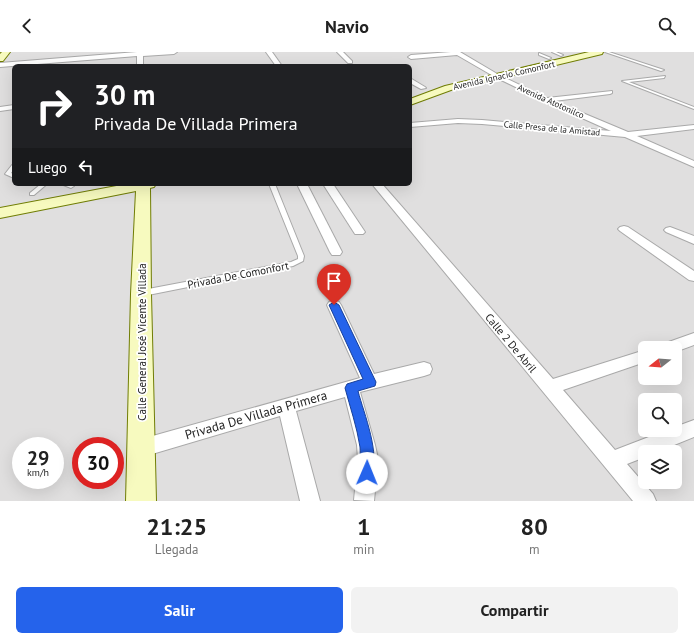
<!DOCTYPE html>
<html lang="es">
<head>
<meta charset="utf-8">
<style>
  :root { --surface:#fff; --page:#f2f2f2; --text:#222; --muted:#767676; --accent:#2563eb }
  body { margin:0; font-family:"PT Sans",sans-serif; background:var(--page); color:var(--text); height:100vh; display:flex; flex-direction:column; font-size:15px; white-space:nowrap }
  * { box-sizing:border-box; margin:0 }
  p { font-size:13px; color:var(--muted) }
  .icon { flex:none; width:22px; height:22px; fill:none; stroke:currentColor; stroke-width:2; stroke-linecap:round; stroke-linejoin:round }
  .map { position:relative; height:449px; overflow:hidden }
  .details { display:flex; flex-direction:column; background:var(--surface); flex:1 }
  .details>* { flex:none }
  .hud { position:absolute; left:12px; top:12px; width:400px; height:122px; border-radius:6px; box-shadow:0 4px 16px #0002; background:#202124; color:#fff; overflow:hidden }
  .needle { width:26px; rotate:253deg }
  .tools { position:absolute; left:638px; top:289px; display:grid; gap:8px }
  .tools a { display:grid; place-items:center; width:44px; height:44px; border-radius:6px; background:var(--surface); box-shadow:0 4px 16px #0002; font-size:20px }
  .speed { position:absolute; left:12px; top:385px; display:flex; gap:8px; font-size:20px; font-weight:700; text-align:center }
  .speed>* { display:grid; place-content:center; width:52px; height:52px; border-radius:50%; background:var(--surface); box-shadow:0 4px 16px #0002; line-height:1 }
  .speed small { font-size:10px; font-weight:400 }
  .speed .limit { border:6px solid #d22; background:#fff; color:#111 }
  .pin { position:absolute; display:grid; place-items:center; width:34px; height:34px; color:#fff; margin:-41px -17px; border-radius:50% 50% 50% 0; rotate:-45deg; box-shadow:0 0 4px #0007 }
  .pin .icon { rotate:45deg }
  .me { position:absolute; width:44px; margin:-22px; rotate:1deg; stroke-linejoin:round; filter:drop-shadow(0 0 3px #0008) }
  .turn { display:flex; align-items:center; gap:14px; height:84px; padding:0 16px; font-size:18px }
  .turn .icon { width:52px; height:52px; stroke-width:2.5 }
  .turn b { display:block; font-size:28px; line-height:34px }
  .then { display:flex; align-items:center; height:38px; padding:0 16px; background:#0003; gap:8px; font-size:15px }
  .eta { display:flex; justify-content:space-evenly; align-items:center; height:68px; text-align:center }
  .eta b { font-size:24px; font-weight:600; line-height:28px }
  .cta { display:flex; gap:8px; margin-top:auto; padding:8px 16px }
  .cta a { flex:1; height:46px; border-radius:6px; background:var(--accent); color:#fff; font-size:16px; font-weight:600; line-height:46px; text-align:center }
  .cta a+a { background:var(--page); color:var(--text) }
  header { display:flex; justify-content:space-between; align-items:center; height:52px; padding:0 16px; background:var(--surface); font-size:18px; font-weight:600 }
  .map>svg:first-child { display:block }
  .residential { fill:#e0dfdf; fill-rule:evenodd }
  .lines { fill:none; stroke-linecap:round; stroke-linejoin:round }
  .lane-casing { stroke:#a9a9a9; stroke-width:2 }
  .street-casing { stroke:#a9a9a9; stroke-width:2 }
  .secondary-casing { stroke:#707d05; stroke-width:2 }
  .lane { fill:#fff; fill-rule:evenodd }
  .street { fill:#fff; fill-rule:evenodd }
  .secondary { fill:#f7fabf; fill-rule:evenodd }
  .route { fill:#2563eb; stroke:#184099 }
  .labels { text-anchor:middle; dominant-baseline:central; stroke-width:3.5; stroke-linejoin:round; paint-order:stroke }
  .far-street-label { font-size:9px; fill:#222; stroke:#fff }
  .street-label { font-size:11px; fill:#222; stroke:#fff }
  .near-street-label { font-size:13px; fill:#222; stroke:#fff }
</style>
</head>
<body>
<header><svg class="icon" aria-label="back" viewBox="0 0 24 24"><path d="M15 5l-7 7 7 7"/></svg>Navio<svg class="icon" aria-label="search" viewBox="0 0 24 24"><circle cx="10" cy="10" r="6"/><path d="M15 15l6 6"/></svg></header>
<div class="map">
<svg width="694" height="449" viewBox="0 0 694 449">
  <rect width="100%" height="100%" fill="#f2efe9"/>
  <path class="residential" d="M0,0H694V449H0ZM14,14H410V132H14ZM645,296H675V326H645ZM645,348H675V378H645ZM21,394H55V428H21ZM81,394H115V428H81ZM645,400H675V430H645Z"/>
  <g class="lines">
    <g class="lane-casing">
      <g id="lane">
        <path d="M552,0H556L563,3L561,4Z"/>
        <path d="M605,0H609L664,18L661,19Z"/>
        <path d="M539,1L551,6L549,7L539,3Z"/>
        <path d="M665,24L664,26L629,30L694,55V57L622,29Z"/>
        <path d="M12,113H14V117L11,121L14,122V126L5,122Z"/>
        <path d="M41,132H47L34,143H30V141Z"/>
        <path d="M61,132H70L74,134L71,136Z"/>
        <path d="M269,132H275L304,204L303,209L293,214L143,244L140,243L139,241L143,238L291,210L298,207V204Z"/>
      </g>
    </g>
    <g class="street-casing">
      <g id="street">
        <path d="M137,0H177L174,2L143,4V14H137V4L0,15V11Z"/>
        <path d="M266,0H272L282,14H276Z"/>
        <path d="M337,0H343L352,9V11H348Z"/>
        <path d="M451,0H460L499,23L547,46L612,39V41L610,42L554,49L628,80L694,73V77L637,84L694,109V115L625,85L482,72L458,71L410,75V71L458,67L482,68L611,79L544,49L495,25L457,3L411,7L408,5L411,3Z"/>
        <path d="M410,26L425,35L426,36L421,37L410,31Z"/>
        <path d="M14,53V57L0,59V55Z"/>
        <path d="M297,132H307L342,200L340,203H332L330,200Z"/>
        <path d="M323,132H333L365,180L363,182H355Z"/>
        <path d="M372,132H382L553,327L645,298V310L563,338L615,398L667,378H675V375L694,368V385L657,400H645V405L627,412L653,442L656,449H633Z"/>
        <path d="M624,174L628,175L694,219V229L689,228L620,179L618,177L620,175Z"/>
        <path d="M670,175L694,184V192L666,180L664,178L666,176Z"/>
        <path d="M334,248L339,250L341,253L374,322L424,310L430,312L432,317L430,322L424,324L360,340L375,393L378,407L374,449L354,448L358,407L357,393L345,345L296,359L320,449H300L280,364L142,405L135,402L133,396L135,390L142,387L360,326L327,253L329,250Z"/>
        <path d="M694,281V293L675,300V296H660L663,292Z"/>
      </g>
    </g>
    <g class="secondary-casing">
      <g id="secondary">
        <path d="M2,0H10L3,9H0V2Z"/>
        <path d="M589,0H603L602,2L451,38L410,53V47L445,34Z"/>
        <path d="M127,132H156L154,135L150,136L151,242L156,449H126L131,242L136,139L0,166V156Z"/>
      </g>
    </g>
    <use href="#lane" class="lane"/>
    <use href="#street" class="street"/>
    <use href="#secondary" class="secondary"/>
  </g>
  <path class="route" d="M334,250L339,253L376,330L375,334L358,339C364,362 381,402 371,426L367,428L362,426C358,417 361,405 360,395C357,375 350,355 345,336L347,332L363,327L329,253Z"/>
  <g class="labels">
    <g class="far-street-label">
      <text transform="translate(504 23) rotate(-13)">Avenida Ignacio Comonfort</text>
      <text transform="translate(551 49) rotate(24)">Avenida Atotonilco</text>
      <text transform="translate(552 76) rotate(5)">Calle Presa de la Amistad</text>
    </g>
    <g class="street-label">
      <text transform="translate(238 223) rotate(-11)">Privada De Comonfort</text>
      <text transform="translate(142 290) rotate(-90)">Calle General José Vicente Villada</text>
      <text transform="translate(511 291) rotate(50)">Calle 2 De Abril</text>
    </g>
    <g class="near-street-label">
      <text transform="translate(256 363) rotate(-16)">Privada De Villada Primera</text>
    </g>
  </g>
</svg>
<div class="tools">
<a><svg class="needle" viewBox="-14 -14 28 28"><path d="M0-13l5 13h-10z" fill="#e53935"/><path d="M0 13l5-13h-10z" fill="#767676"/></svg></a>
<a><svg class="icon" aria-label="search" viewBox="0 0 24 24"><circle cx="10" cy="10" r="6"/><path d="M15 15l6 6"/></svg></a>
<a><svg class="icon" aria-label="layers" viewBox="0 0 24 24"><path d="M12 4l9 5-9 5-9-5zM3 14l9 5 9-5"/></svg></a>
</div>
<div class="speed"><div>29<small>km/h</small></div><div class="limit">30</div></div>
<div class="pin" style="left:334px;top:253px;background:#d93025"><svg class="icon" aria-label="arrive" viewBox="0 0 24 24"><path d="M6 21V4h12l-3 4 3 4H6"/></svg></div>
<svg class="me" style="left:367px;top:421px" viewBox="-20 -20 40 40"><circle r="19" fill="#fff"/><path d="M0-13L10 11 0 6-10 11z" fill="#2563eb"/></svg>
<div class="hud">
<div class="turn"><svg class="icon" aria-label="right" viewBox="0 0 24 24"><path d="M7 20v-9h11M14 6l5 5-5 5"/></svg><div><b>30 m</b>Privada De Villada Primera</div></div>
<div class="then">Luego<svg class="icon" aria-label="left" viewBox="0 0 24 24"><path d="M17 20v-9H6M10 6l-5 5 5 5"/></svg></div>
</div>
</div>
<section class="details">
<div class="eta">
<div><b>21:25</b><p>Llegada</p></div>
<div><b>1</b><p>min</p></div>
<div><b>80</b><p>m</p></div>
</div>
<div class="cta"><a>Salir</a><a>Compartir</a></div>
</section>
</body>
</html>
